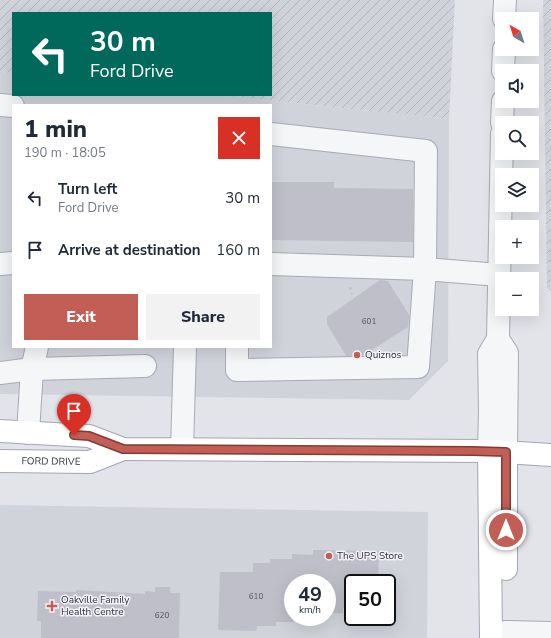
<!DOCTYPE html>
<html lang="en">
<head>
<meta charset="utf-8">
<style>
  :root { --surface:#fff; --page:#f2f2f3; --text:#1f2937; --muted:#747a83; --accent:#c25e55 }
  body { margin:0; font-family:"Nunito Sans",sans-serif; background:var(--page); color:var(--text); height:100vh; display:flex; flex-direction:column; font-size:15px; white-space:nowrap }
  * { box-sizing:border-box; margin:0 }
  p { font-size:13px; color:var(--muted) }
  .icon { flex:none; width:22px; height:22px; fill:none; stroke:currentColor; stroke-width:2; stroke-linecap:round; stroke-linejoin:round }
  .map { position:relative; flex:1; overflow:hidden }
  .sheet { position:absolute; left:12px; top:104px; width:260px; height:244px; display:flex; flex-direction:column; background:var(--surface); border-radius:0px; box-shadow:0 4px 16px #0002 }
  .sheet>* { flex:none }
  .hud { position:absolute; left:12px; top:12px; width:260px; height:84px; border-radius:0px; box-shadow:0 4px 16px #0002; background:#00695c; color:#fff; overflow:hidden }
  .needle { width:26px; rotate:321deg }
  .tools { position:absolute; left:495px; top:12px; display:grid; gap:8px }
  .tools a { display:grid; place-items:center; width:44px; height:44px; border-radius:0px; background:var(--surface); box-shadow:0 4px 16px #0002; font-size:20px }
  .speed { position:absolute; left:284px; top:574px; display:flex; gap:8px; font-size:20px; font-weight:700; text-align:center }
  .speed>* { display:grid; place-content:center; width:52px; height:52px; border-radius:50%; background:var(--surface); box-shadow:0 4px 16px #0002; line-height:1 }
  .speed small { font-size:10px; font-weight:400 }
  .speed .limit { border:2px solid #111; border-radius:6px; background:#fff; color:#111 }
  .pin { position:absolute; display:grid; place-items:center; width:34px; height:34px; color:#fff; margin:-41px -17px; border-radius:50% 50% 50% 0; rotate:-45deg; box-shadow:0 0 4px #0007 }
  .pin .icon { rotate:45deg }
  .me { position:absolute; width:44px; margin:-22px; rotate:0deg; stroke-linejoin:round; filter:drop-shadow(0 0 3px #0008) }
  .turn { display:flex; align-items:center; gap:14px; height:84px; padding:0 12px; font-size:18px }
  .turn .icon { width:52px; height:52px; stroke-width:2.5 }
  .turn b { display:block; font-size:28px; line-height:34px }
  .round { display:grid; place-items:center; flex:none; width:42px; height:42px; border-radius:0px; background:var(--page) }
  .headline { display:flex; align-items:center; justify-content:space-between; height:68px; padding:0 12px }
  h1 { font-size:24px; font-weight:800; line-height:30px }
  .action { display:flex; gap:8px; margin-top:auto; padding:8px 12px }
  .action a { flex:1; height:46px; border-radius:0px; background:var(--accent); color:#fff; font-size:16px; font-weight:800; line-height:46px; text-align:center }
  .action a+a { background:var(--page); color:var(--text) }
  ul { padding:0; list-style:none }
  li { display:flex; align-items:center; gap:12px; height:52px; padding:0 12px }
  li div { flex:1 }
  li b { display:block; font-size:15px }
  li em { font-style:normal }
  .map>svg:first-child { display:block }
  .built { fill:#d1d3db; fill-rule:evenodd }
  .industrial { fill:url(#industrial-furrows) }
  .building { fill:#bebfc9 }
  .lines { fill:none; stroke-linecap:round; stroke-linejoin:round }
  .minor-casing { stroke:#a8aab4; stroke-width:24 }
  .major-casing { stroke:#a3a6b4; stroke-width:24 }
  .path { stroke:#c1c2c8; stroke-width:2.5; stroke-dasharray:3 3; stroke-linecap:butt }
  .minor { stroke:#f5f6f8; stroke-width:22 }
  .major { stroke:#fff; stroke-width:22 }
  .route-casing { stroke:#7e3d37; stroke-width:10 }
  .route { stroke:#c25e55; stroke-width:7 }
  .poi-dot { fill:#c25e55; stroke:#f3f3f7; stroke-width:1.5 }
  .labels { text-anchor:middle; dominant-baseline:central; stroke-width:3; stroke-linejoin:round; paint-order:stroke }
  .number-label { font-size:8px; fill:#505362 }
  .poi-label { font-size:10px; fill:#2c2f40; stroke:#f3f3f7; text-anchor:start }
  .street-label { font-size:10px; fill:#2c2f40; stroke:#f3f3f7 }
</style>
</head>
<body>
<div class="map">
<svg width="551" height="638" viewBox="0 0 551 638">
  <defs>
    <pattern id="industrial-furrows" width="10" height="10" patternUnits="userSpaceOnUse"><rect width="10" height="10" fill="#d1d3db"/><path d="M-1 1l2-2M0 10L10 0M9 11l2-2" fill="none" stroke="#b4b5bd"/></pattern>
  </defs>
  <rect width="100%" height="100%" fill="#e3e4ea"/>
  <g class="built">
    <path d="M0,72L13,73V95H217L449,119L448,361L409,400L0,394ZM13,105H271V347H13Z"/>
    <path d="M0,505L428,512L427,638H0ZM293,583H327V617H293ZM353,583H387V617H353Z"/>
  </g>
  <g class="industrial">
    <path d="M0,0H455L449,119L217,95H271V13H13V73L0,72Z"/>
    <path d="M543,0H551V291L547,287Z"/>
  </g>
  <g class="building">
    <path d="M271,182H334V188L413,189V242L271,240Z"/>
    <path d="M380,280L388,281L409,315L408,327L364,355L346,356L327,324V317Z"/>
    <path d="M313,550L379,551L378,583H353V608H343V613H327V583H293V622H276V626H257L256,631L218,630L220,572H253V563H270V559H292V554L313,555Z"/>
    <path d="M155,587H170V593H180L179,638H41V621H37L38,591L76,592V590L145,594V591L155,592Z"/>
  </g>
  <g class="lines">
    <g class="minor-casing">
      <g id="minor">
        <path d="M504,19L505,0"/>
        <path d="M503,71L504,49"/>
        <path d="M0,105L13,106"/>
        <path d="M502,123L503,101"/>
        <path d="M271,134L426,151L425,269L271,264"/>
        <path d="M0,264L13,263"/>
        <path d="M498,339L507,353L506,452"/>
        <path d="M237,347V370L418,367L425,269L499,275"/>
        <path d="M0,373L32,369L145,366"/>
        <path d="M28,433L32,369L37,347"/>
        <path d="M182,449L185,347"/>
        <path d="M489,451L490,410L489,354L498,339L502,134"/>
        <path d="M505,632L551,633"/>
      </g>
    </g>
    <g class="major-casing">
      <g id="major">
        <path d="M0,431L89,436L123,449L489,451L551,455"/>
        <path d="M489,451L491,638"/>
        <path id="s1" d="M0,461L90,462L123,449"/>
        <path d="M506,569V452"/>
      </g>
    </g>
    <path class="path" d="M350,287L352,294"/>
    <use href="#minor" class="minor"/>
    <use href="#major" class="major"/>
  </g>
  <g class="lines">
    <g class="route-casing">
      <path id="route" d="M74,435L89,436L123,449L473,451L506,452V530"/>
    </g>
    <use href="#route" class="route"/>
  </g>
  <g class="poi-dot">
    <circle cx="357" cy="355" r="4"/>
    <circle cx="329" cy="556" r="4"/>
    <path d="M50 600h4v4h4v4h-4v4h-4v-4h-4v-4h4z"/>
  </g>
  <g class="labels">
    <g class="number-label">
      <text x="369" y="321">601</text>
      <text x="256" y="596">610</text>
      <text x="162" y="615">620</text>
    </g>
    <g class="poi-label">
      <text x="365" y="355">Quiznos</text>
      <text x="337" y="556">The UPS Store</text>
      <text x="61" y="600">Oakville Family<tspan x="61" dy="12">Health Centre</tspan></text>
    </g>
    <g class="street-label">
      <text stroke="none"><textPath href="#s1" startOffset="51">FORD DRIVE</textPath></text>
    </g>
  </g>
</svg>
<div class="tools">
<a><svg class="needle" viewBox="-14 -14 28 28"><path d="M0-13l5 13h-10z" fill="#e53935"/><path d="M0 13l5-13h-10z" fill="#747a83"/></svg></a>
<a><svg class="icon" aria-label="sound" viewBox="0 0 24 24"><path d="M4 9h4l5-4v14l-5-4H4zM17 9q2 3 0 6"/></svg></a>
<a><svg class="icon" aria-label="search" viewBox="0 0 24 24"><circle cx="10" cy="10" r="6"/><path d="M15 15l6 6"/></svg></a>
<a><svg class="icon" aria-label="layers" viewBox="0 0 24 24"><path d="M12 4l9 5-9 5-9-5zM3 14l9 5 9-5"/></svg></a>
<a>+</a>
<a>−</a>
</div>
<div class="speed"><div>49<small>km/h</small></div><div class="limit">50</div></div>
<div class="pin" style="left:74px;top:435px;background:#d93025"><svg class="icon" aria-label="arrive" viewBox="0 0 24 24"><path d="M6 21V4h12l-3 4 3 4H6"/></svg></div>
<svg class="me" style="left:506px;top:530px" viewBox="-20 -20 40 40"><circle r="17" fill="#c25e55" stroke="#fff" stroke-width="3"/><path d="M0-11L8 9 0 5-8 9z" fill="#fff"/></svg>
<div class="hud">
<div class="turn"><svg class="icon" aria-label="left" viewBox="0 0 24 24"><path d="M17 20v-9H6M10 6l-5 5 5 5"/></svg><div><b>30 m</b>Ford Drive</div></div>
</div>
<section class="sheet">
<div class="headline"><div><h1>1 min</h1><p>190 m · 18:05</p></div><a class="round" style="background:#d93025;color:#fff"><svg class="icon" aria-label="close" viewBox="0 0 24 24"><path d="M6 6l12 12M18 6L6 18"/></svg></a></div>
<ul>
<li><svg class="icon" aria-label="left" viewBox="0 0 24 24"><path d="M17 20v-9H6M10 6l-5 5 5 5"/></svg><div><b>Turn left</b><p>Ford Drive</p></div><em>30 m</em></li>
<li><svg class="icon" aria-label="arrive" viewBox="0 0 24 24"><path d="M6 21V4h12l-3 4 3 4H6"/></svg><div><b>Arrive at destination</b></div><em>160 m</em></li>
</ul>
<div class="action"><a>Exit</a><a>Share</a></div>
</section>
</div>
</body>
</html>
